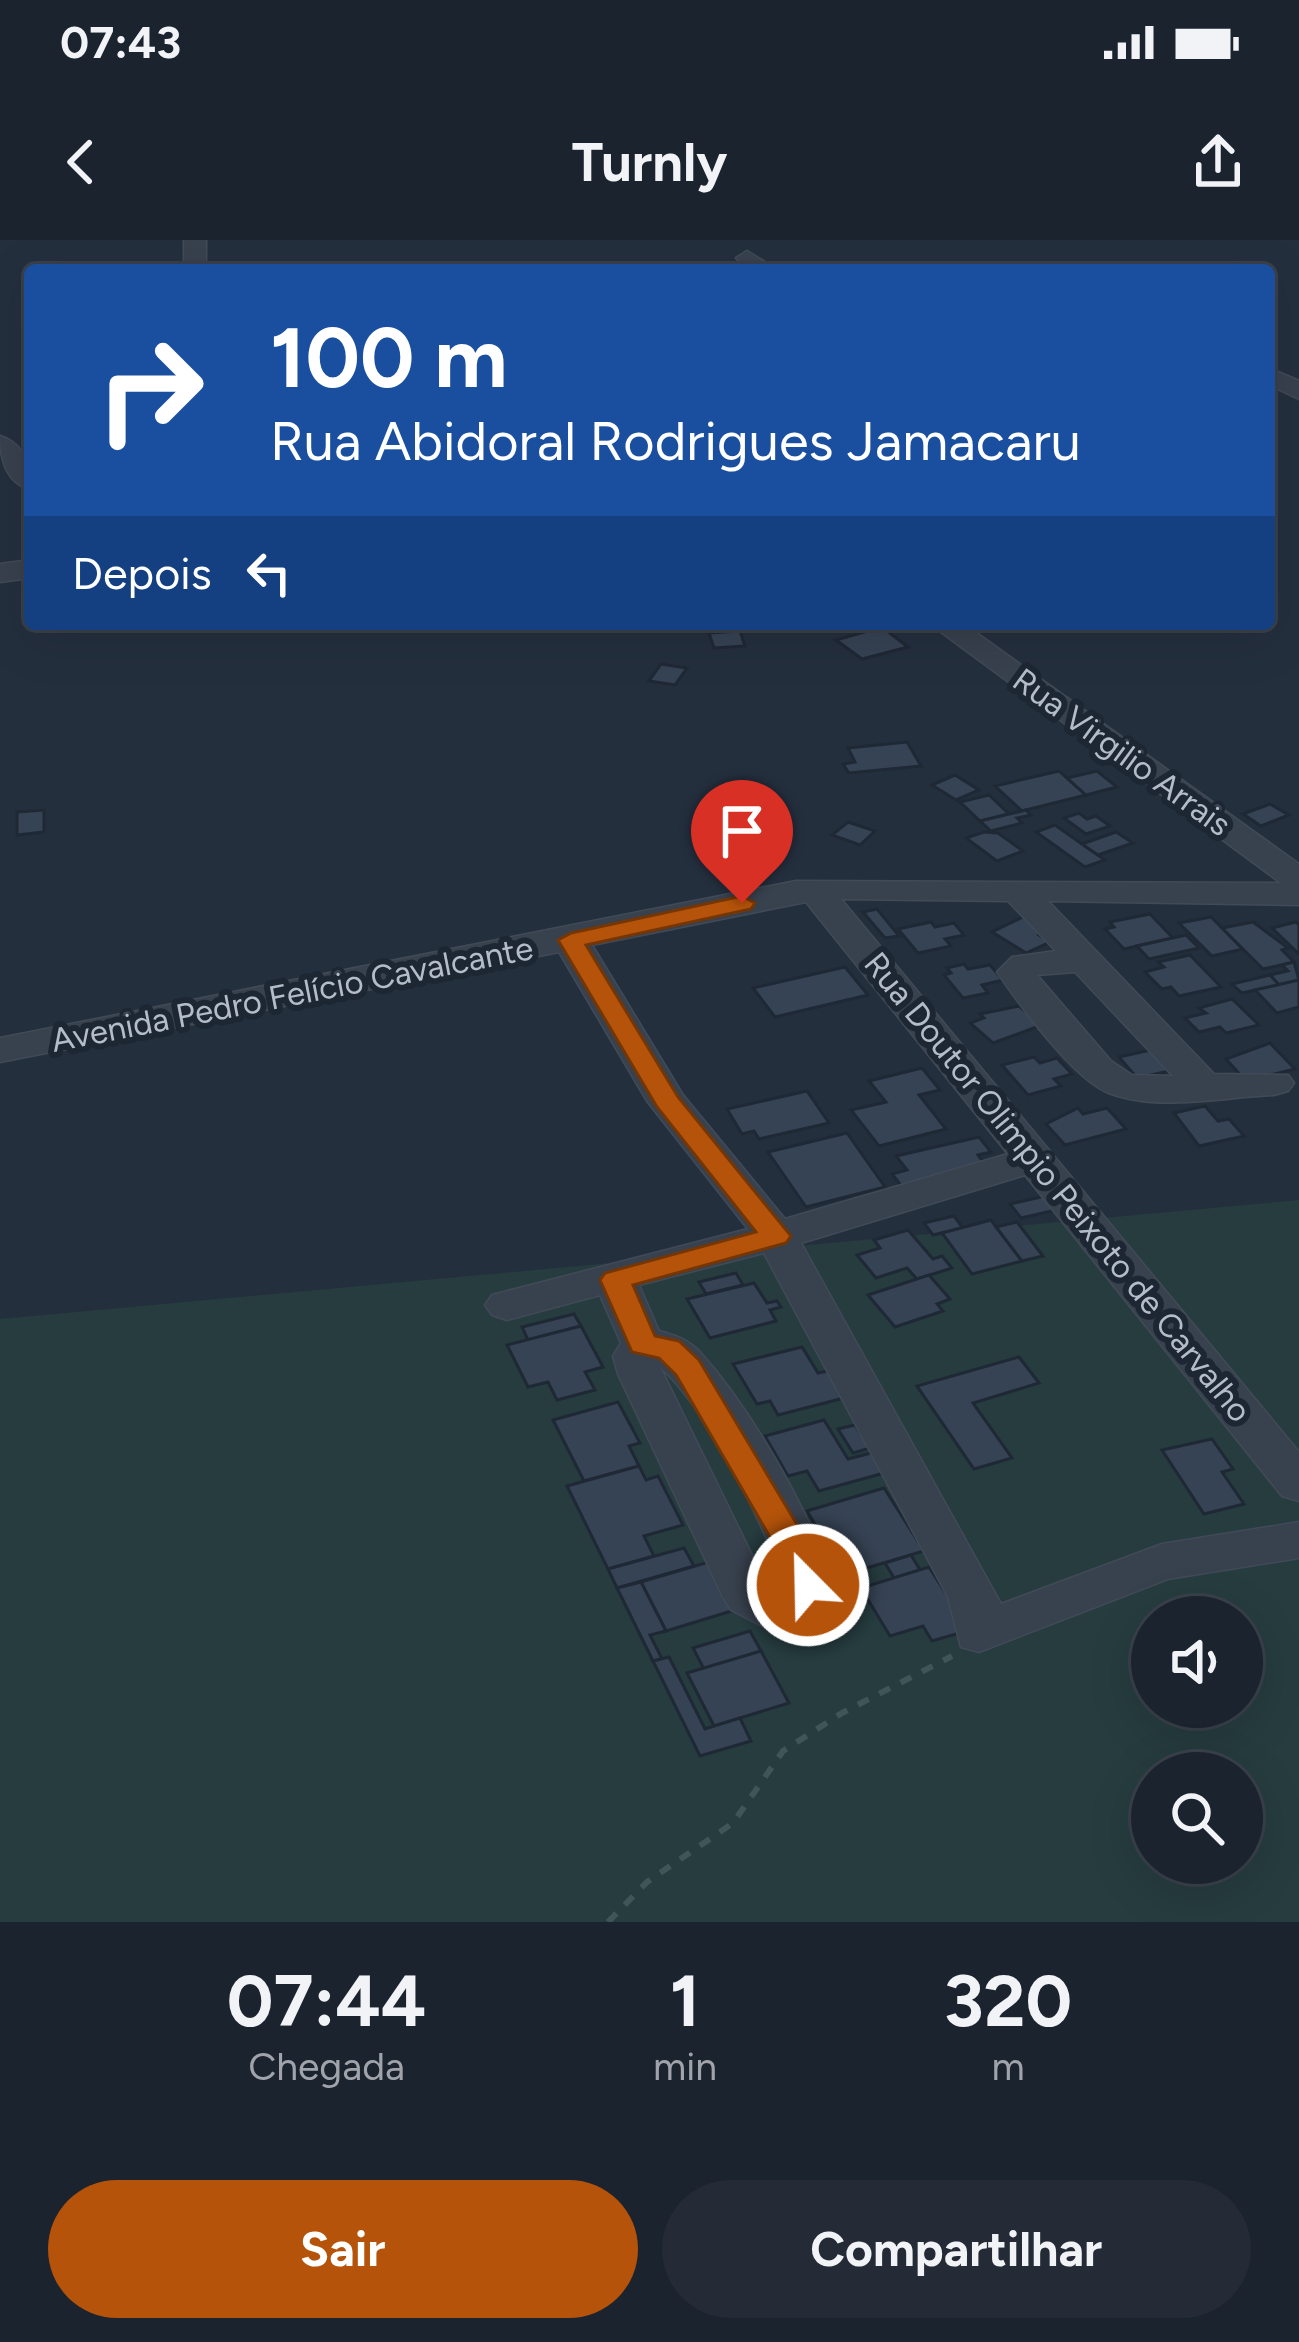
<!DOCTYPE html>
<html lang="pt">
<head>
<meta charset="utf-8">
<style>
  :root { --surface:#1b232e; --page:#242b36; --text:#f1f3f6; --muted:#a0a4aa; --line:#39404a; --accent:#b45309 }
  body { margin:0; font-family:Figtree,sans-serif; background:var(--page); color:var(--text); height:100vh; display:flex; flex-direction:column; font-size:45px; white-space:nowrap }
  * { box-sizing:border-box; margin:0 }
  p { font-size:39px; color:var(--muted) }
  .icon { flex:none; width:66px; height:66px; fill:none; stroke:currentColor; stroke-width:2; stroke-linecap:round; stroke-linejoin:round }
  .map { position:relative; height:1682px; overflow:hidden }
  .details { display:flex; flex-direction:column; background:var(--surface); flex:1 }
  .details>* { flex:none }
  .hud { position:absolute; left:24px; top:24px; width:1251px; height:366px; border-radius:12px; box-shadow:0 12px 48px #0002,0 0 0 3px var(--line); background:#1a4fa0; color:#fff; overflow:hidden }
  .controls { position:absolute; left:1131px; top:1356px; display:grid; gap:24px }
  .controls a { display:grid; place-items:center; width:132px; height:132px; border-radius:50%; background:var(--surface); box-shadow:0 12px 48px #0002,0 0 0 3px var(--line); font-size:60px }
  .pin { position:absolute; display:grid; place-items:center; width:102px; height:102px; color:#fff; margin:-123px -51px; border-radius:50% 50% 50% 0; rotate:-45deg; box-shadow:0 0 12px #0007 }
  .pin .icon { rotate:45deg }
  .me { position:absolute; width:132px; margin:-66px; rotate:337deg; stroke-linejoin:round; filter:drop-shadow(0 0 9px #0008) }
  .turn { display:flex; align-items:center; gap:42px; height:252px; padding:0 48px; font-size:54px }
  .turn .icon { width:156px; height:156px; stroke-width:2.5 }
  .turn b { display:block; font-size:84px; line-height:102px }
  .then { display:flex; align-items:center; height:114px; padding:0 48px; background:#0003; gap:24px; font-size:45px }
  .eta { display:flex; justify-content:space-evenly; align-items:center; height:204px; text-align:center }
  .eta b { font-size:72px; font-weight:700; line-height:84px }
  .primary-button { display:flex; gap:24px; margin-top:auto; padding:24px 48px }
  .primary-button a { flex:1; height:138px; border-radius:72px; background:var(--accent); color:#fff; font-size:48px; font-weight:700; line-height:138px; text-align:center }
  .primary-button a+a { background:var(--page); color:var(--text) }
  .status { display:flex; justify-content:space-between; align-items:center; height:84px; padding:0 60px; background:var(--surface); direction:ltr }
  .status svg { height:33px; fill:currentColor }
  header { display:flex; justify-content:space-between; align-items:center; height:156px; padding:0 48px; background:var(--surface); font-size:54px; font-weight:700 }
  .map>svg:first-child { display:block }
  .green { fill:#263c3f; fill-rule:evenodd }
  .building { fill:#364354; stroke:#1f2835; stroke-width:3 }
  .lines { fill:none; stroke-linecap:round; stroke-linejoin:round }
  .minor-casing { stroke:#414a57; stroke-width:3 }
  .path { stroke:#3f5557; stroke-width:6; stroke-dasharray:12 12; stroke-linecap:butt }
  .minor { fill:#38414e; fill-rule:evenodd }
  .route { fill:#b45309; stroke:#753606; stroke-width:3 }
  .labels { text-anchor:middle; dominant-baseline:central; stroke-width:12; stroke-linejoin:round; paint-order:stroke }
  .street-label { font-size:33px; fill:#b4bcc9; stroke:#1d2633 }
</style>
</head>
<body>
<div class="status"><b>07:43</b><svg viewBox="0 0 49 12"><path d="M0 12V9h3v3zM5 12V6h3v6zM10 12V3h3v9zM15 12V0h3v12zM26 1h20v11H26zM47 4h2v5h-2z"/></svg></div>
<header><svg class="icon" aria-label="back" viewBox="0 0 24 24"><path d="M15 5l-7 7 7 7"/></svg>Turnly<svg class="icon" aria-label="share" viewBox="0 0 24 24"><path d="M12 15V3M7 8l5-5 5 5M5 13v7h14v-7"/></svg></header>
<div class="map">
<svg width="1299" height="1682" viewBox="0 0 1299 1682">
  <rect width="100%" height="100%" fill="#242f3e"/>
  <path class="green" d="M1299,960V1682H0V1079ZM1152,1377H1242V1467H1152ZM1152,1533H1242V1623H1152Z"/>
  <g class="building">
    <path d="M882,387L908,407L862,419L836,400Z"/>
    <path d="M740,391L745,406L714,408L709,393Z"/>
    <path d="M661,424L687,428L675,445L649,441Z"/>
    <path d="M907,502L921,526L849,533L843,524L855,522L848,508Z"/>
    <path d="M1059,531L1086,555L1022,571L995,546Z"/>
    <path d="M1097,531L1117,547L1086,555L1067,538Z"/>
    <path d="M955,535L979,550L956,560L932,545Z"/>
    <path d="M989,555L1009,574L980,581L960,562Z"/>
    <path d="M1270,564L1289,575L1261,586L1243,574Z"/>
    <path d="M44,570V592L17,595V572Z"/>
    <path d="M1026,570L1031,575L1017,578L1022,583L991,591L980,581Z"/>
    <path d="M1079,573L1087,579L1096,576L1110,586L1086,594L1064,578Z"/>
    <path d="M848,582L875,591L860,605L832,595Z"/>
    <path d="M1055,585L1082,604L1105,620L1085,627L1036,592Z"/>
    <path d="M984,592L998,593L1023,611L997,621L966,598Z"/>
    <path d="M1116,592L1133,603L1098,615L1082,604Z"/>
    <path d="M877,669L899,696L885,698L863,672Z"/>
    <path d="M1150,674L1173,698L1124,709L1105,689L1114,687L1110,682Z"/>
    <path d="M1025,676L1049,690L1039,695L1050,702L1026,713L992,692Z"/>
    <path d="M1211,677L1243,709L1212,716L1179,683Z"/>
    <path d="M931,682L935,687L954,683L964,695L945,699L951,706L918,713L898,689Z"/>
    <path d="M1253,682L1288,708L1282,710L1294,722L1263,729L1222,688Z"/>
    <path d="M1296,682L1299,685V714L1272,688Z"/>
    <path d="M1186,695L1199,708L1149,719L1137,706Z"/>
    <path d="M1190,715L1221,747L1179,756L1171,747L1162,749L1145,732L1164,727L1158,722Z"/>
    <path d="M1294,722L1299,740L1279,745L1270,735L1288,731L1282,725Z"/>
    <path d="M964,724L968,729L990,725L1003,740L982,745L988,753L963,758L944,735L951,733L947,728Z"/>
    <path d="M845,727L868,755L775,777L753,748Z"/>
    <path d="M1270,735L1279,745L1242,753L1232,744Z"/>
    <path d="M1299,740V767L1277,773L1255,750Z"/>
    <path d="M1232,759L1259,785L1226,793L1220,787L1199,792L1185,778L1206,773L1199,768Z"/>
    <path d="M1019,766L1042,785L993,803L970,783L984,778L980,774Z"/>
    <path d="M1270,803L1295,829L1246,841L1226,819Z"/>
    <path d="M1155,809L1174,830L1137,838L1119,817Z"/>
    <path d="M1034,817L1040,823L1057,818L1072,834L1054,839L1061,846L1028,855L1002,825Z"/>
    <path d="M922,828L940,850L919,855L946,889L879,906L851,870L886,862L869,841Z"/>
    <path d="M807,851L829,883L759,899L754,891L742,894L727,869Z"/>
    <path d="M1205,866L1218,881L1229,879L1244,896L1199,906L1174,873Z"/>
    <path d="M1078,868L1083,874L1107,868L1126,889L1065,905L1046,884Z"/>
    <path d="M847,893L885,947L806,967L768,912Z"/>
    <path d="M979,897L991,912L978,915L987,927L903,948L892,934L907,930L896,916Z"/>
    <path d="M1045,956L1056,970L1021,978L1010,964Z"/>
    <path d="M954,976L963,988L933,995L924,983Z"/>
    <path d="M991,980L1022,1021L972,1034L942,993Z"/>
    <path d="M1017,982L1043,1016L1022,1021L996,987Z"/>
    <path d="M908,990L933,1019L942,1016L952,1028L917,1039L907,1028L876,1038L857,1015L880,1008L874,1000Z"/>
    <path d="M736,1033L743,1045L706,1054L699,1042Z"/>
    <path d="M929,1035L950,1059L937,1064L943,1071L895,1087L868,1055Z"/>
    <path d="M754,1043L767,1063L777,1061L781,1067L770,1070L776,1081L710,1098L687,1059Z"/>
    <path d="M574,1074L581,1086L528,1100L522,1087Z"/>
    <path d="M581,1086L603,1127L585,1132L595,1150L557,1160L548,1142L528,1147L507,1105Z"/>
    <path d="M802,1107L818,1133L828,1131L844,1158L778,1175L770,1161L757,1164L733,1124Z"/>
    <path d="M1019,1117L1039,1143L973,1163L1012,1218L974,1229L917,1146Z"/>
    <path d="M618,1162L640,1203L629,1206L639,1226L584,1241L553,1180Z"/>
    <path d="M824,1180L848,1219L871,1213L884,1233L819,1251L807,1231L788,1236L765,1196Z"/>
    <path d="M855,1185L870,1208L853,1213L838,1189Z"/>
    <path d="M1212,1199L1233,1229L1222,1232L1244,1264L1204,1274L1162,1210Z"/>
    <path d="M639,1226L646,1240L658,1236L683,1285L644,1296L654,1316L608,1329L567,1246Z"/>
    <path d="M884,1248L924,1311L860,1330L850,1312L834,1316L807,1271Z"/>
    <path d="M684,1308L694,1326L617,1348L608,1329Z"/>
    <path d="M911,1315L920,1330L894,1338L885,1323Z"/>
    <path d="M712,1321L738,1369L666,1391L641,1342Z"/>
    <path d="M929,1327L945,1352L956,1349L980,1387L932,1401L923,1386L890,1396L861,1348Z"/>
    <path d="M641,1342L666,1391L650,1395L662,1419L653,1421L617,1348Z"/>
    <path d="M750,1391L761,1411L704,1429L693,1408Z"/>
    <path d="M761,1411L789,1463L714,1486L687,1433Z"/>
    <path d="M669,1417L705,1489L740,1478L751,1501L700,1516L653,1421Z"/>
  </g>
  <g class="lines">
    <g class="minor-casing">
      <g id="minor">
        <rect x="184" y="0" width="22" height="30"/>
        <path d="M747,11L778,30H751L736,18Z"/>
        <path d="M1269,128L1299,141V159L1269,145Z"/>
        <path d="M0,196C25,203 30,227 30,249C6,243 0,218 0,196Z"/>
        <path d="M30,320V338L0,342V324Z"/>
        <path d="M930,384H964L1299,624V665L1048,661L1214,834L1288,835L1294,843L1288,851L1274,855C1223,857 1158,872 1109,853C1073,839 1019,764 997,732L1012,717L1056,711L1008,661L841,659L1299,1212V1261L1282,1256L1025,935L801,1003L1001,1364L1162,1304L1299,1282V1318L1168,1339L979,1412L961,1407L948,1357L764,1013L639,1045L659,1091C675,1095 689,1100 700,1112C751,1169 811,1272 833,1345L813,1378L772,1391L731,1370L723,1357L618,1134L613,1116L621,1103L600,1055L507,1080L492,1075L485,1065L492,1055L748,989L647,861L559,712L0,822V798L796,641L1281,643ZM806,662L1008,914L785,979L683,855L592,705ZM1075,732L1173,836L1132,835L1111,821L1037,735ZM660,1127C703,1163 768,1289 783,1343L778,1351L766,1344Z"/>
      </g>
    </g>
    <path class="path" d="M608,1682L647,1642L733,1583L783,1511L842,1473L952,1416"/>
    <use href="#minor" class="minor"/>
  </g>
  <path class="route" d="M742,656L755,663L751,669L586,705L678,857L791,996L786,1003L633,1045L655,1096L679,1101L699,1120L817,1318L825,1345L820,1354H795L788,1328L676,1135L659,1118L632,1112L600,1040L605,1033L756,992L657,867L558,700L571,693Z"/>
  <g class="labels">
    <g class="street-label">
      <text transform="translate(1122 512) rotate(36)">Rua Virgilio Arrais</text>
      <text transform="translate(292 754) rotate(-11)">Avenida Pedro Felício Cavalcante</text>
      <text transform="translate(1058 947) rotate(51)">Rua Doutor Olimpio Peixoto de Carvalho</text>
    </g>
  </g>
</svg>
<div class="controls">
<a><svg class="icon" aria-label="sound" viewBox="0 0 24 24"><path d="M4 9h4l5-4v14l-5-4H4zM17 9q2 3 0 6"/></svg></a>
<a><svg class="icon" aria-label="search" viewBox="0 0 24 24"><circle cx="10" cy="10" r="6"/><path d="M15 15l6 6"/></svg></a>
</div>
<div class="pin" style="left:742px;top:663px;background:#d93025"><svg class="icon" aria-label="arrive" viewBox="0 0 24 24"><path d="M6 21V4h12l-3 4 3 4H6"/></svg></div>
<svg class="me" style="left:808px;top:1345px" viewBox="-20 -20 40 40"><circle r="17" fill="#b45309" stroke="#fff" stroke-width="3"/><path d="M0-11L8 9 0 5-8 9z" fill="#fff"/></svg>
<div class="hud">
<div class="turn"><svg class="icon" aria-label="right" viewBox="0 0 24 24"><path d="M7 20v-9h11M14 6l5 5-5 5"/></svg><div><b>100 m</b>Rua Abidoral Rodrigues Jamacaru</div></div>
<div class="then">Depois<svg class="icon" aria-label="left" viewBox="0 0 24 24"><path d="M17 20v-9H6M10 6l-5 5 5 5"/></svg></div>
</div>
</div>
<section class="details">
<div class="eta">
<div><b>07:44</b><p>Chegada</p></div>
<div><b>1</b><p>min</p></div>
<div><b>320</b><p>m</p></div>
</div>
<div class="primary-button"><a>Sair</a><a>Compartilhar</a></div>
</section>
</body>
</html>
